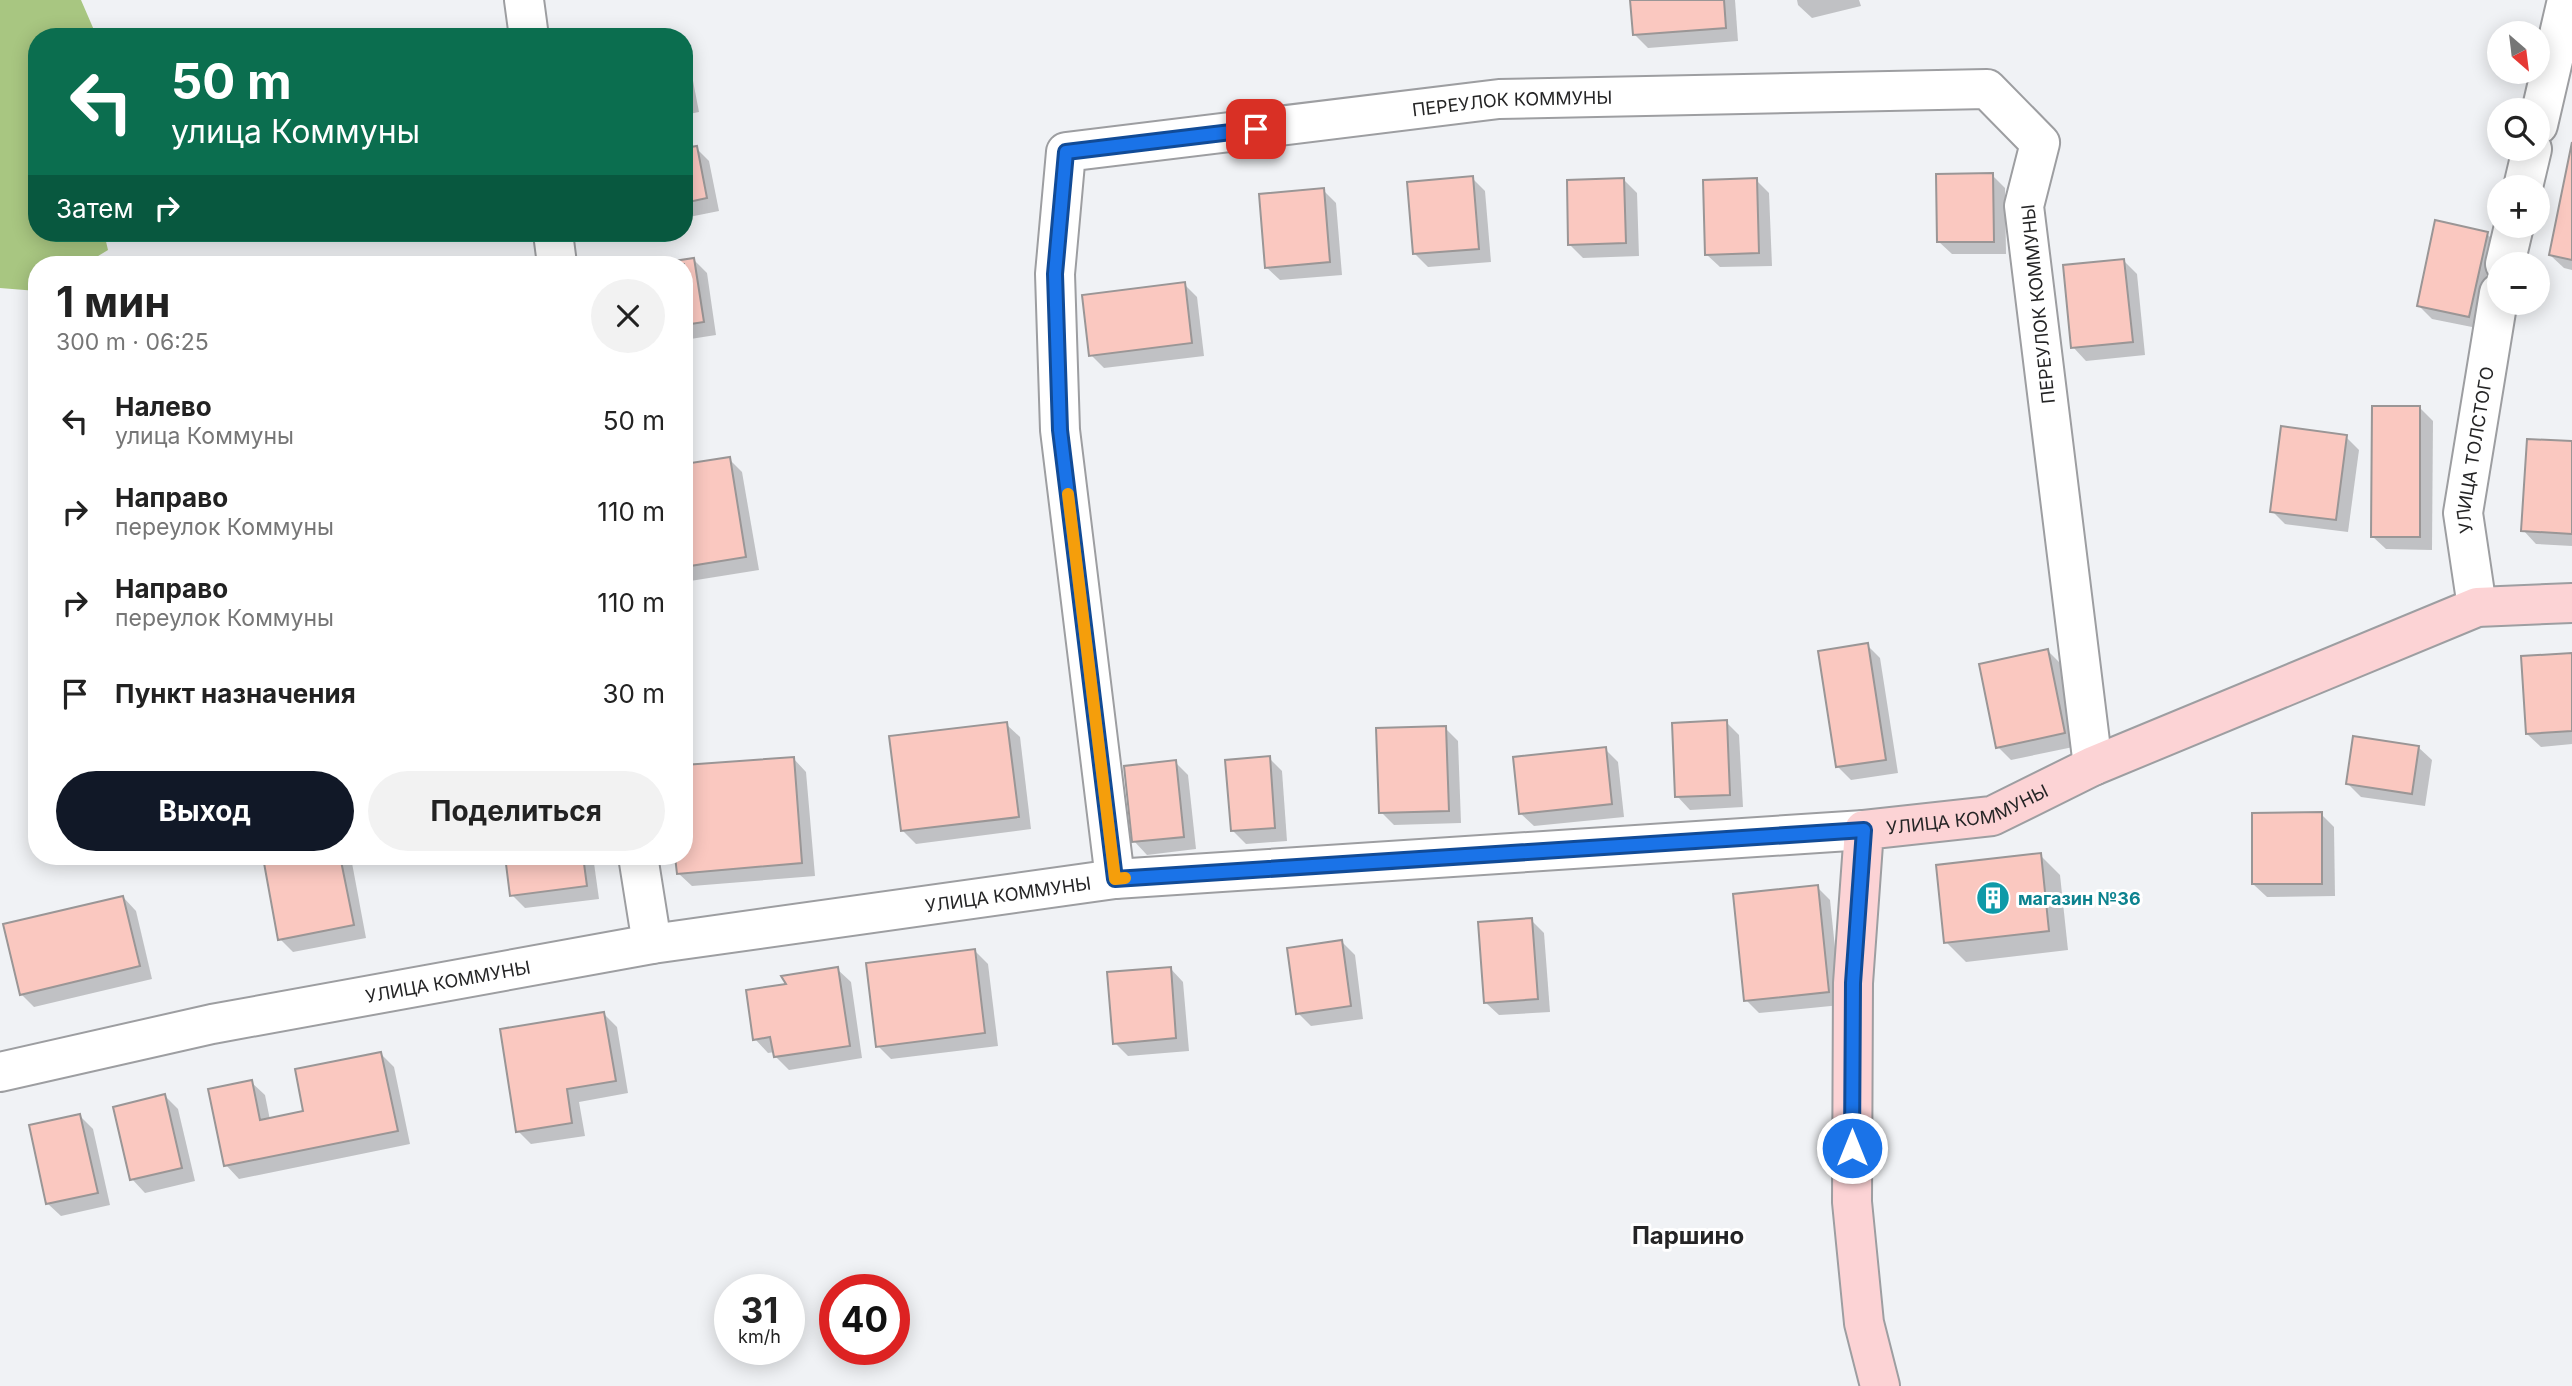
<!DOCTYPE html>
<html lang="ru">
<head>
<meta charset="utf-8">
<style>
  :root { --surface:#fff; --page:#f2f2f2; --text:#222; --muted:#767676; --accent:#111827 }
  body { margin:0; font-family:Inter,sans-serif; background:var(--page); color:var(--text); height:100vh; display:flex; flex-direction:column; font-size:26px; white-space:nowrap }
  * { box-sizing:border-box; margin:0 }
  p { font-size:23px; color:var(--muted) }
  .icon { flex:none; width:38px; height:38px; fill:none; stroke:currentColor; stroke-width:2; stroke-linecap:round; stroke-linejoin:round }
  .map { position:relative; flex:1; overflow:hidden }
  .details { position:absolute; left:28px; top:256px; width:665px; height:609px; display:flex; flex-direction:column; background:var(--surface); border-radius:28px; box-shadow:0 4px 18px #0003 }
  .details>* { flex:none }
  .guide { position:absolute; left:28px; top:28px; width:665px; height:214px; border-radius:28px; box-shadow:0 4px 18px #0003; background:#0b6e4f; color:#fff; overflow:hidden }
  .needle { width:46px; rotate:152deg }
  .buttons { position:absolute; left:2487px; top:21px; display:grid; gap:14px }
  .buttons a { display:grid; place-items:center; width:63px; height:63px; border-radius:50%; background:var(--surface); box-shadow:0 4px 18px #0003; font-size:35px }
  .speed { position:absolute; left:714px; top:1274px; display:flex; gap:14px; font-size:35px; font-weight:700; text-align:center }
  .speed>* { display:grid; place-content:center; width:91px; height:91px; border-radius:50%; background:var(--surface); box-shadow:0 4px 18px #0003; line-height:1 }
  .speed small { font-size:18px; font-weight:400 }
  .speed .limit { border:10px solid #d22; background:#fff; color:#111 }
  .pin { position:absolute; display:grid; place-items:center; width:60px; height:60px; color:#fff; margin:-30px; border-radius:14px; box-shadow:0 4px 10px #0006 }
  .me { position:absolute; width:77px; margin:-38px; rotate:0deg; stroke-linejoin:round; filter:drop-shadow(0 0 5px #0008) }
  .turn { display:flex; align-items:center; gap:24px; height:147px; padding:0 28px; font-size:32px }
  .turn .icon { width:91px; height:91px; stroke-width:2.5 }
  .turn b { display:block; font-size:49px; line-height:60px }
  .then { display:flex; align-items:center; height:66px; padding:0 28px; background:#0003; gap:14px; font-size:26px }
  .round { display:grid; place-items:center; flex:none; width:74px; height:74px; border-radius:37px; background:var(--page) }
  .headline { display:flex; align-items:center; justify-content:space-between; height:119px; padding:0 28px }
  h1 { font-size:42px; font-weight:700; line-height:52px }
  .button { display:flex; gap:14px; margin-top:auto; padding:14px 28px }
  .button a { flex:1; height:80px; border-radius:42px; background:var(--accent); color:#fff; font-size:28px; font-weight:700; line-height:80px; text-align:center }
  .button a+a { background:var(--page); color:var(--text) }
  ul { padding:0; list-style:none }
  li { display:flex; align-items:center; gap:21px; height:91px; padding:0 28px }
  li div { flex:1 }
  li b { display:block; font-size:26px }
  li em { font-style:normal }
  .map>svg:first-child { display:block }
  .forest { fill:#a8c681 }
  .shadow { fill:#0003 }
  .building { fill:#fac8c0; stroke:#9a9696; stroke-width:2 }
  .lines { fill:none; stroke-linecap:round; stroke-linejoin:round }
  .street-casing { stroke:#9d9ea1; stroke-width:42 }
  .secondary-casing { stroke:#9d9ea1; stroke-width:42 }
  .street { stroke:#fff; stroke-width:38 }
  .secondary { stroke:#fcd3d5; stroke-width:38 }
  .route-casing { stroke:#114b97; stroke-width:18 }
  .route { stroke:#1a73e8; stroke-width:12 }
  .slow { stroke:#f59e0b; stroke-width:12 }
  .labels { text-anchor:middle; dominant-baseline:central; stroke-width:6; stroke-linejoin:round; paint-order:stroke }
  .street-label { font-size:18px; fill:#252526; stroke:#fff }
  .culture-label { font-size:18px; font-weight:bold; fill:#0d838f; stroke:#fff; text-anchor:start }
  .district-label { font-size:24px; font-weight:bold; fill:#252526; stroke:#fff }
</style>
</head>
<body>
<div class="map">
<svg width="2572" height="1386" viewBox="0 0 2572 1386">
  <rect width="100%" height="100%" fill="#f0f2f5"/>
  <path class="forest" d="M0,0H81L97,37H37V233H104L108,250L85,264H37V291L0,288Z"/>
  <g class="shadow">
    <path d="M1632,0H1735L1738,41L1648,48L1635,35Z"/>
    <path d="M1797,0H1859L1861,6L1812,18L1798,5Z"/>
    <path d="M684,55L689,60L699,112L684,115Z"/>
    <path d="M696,148L709,161L719,211L684,218V150Z"/>
    <path d="M2572,151V270L2564,268L2550,255Z"/>
    <path d="M1992,175L2005,188L2006,254H1952L1938,241Z"/>
    <path d="M1472,178L1485,191L1491,262L1428,267L1415,254Z"/>
    <path d="M1624,180L1637,193L1639,256L1583,258L1570,245Z"/>
    <path d="M1756,180L1769,193L1772,266L1720,267L1706,254Z"/>
    <path d="M1323,190L1336,203L1342,275L1280,280L1266,267Z"/>
    <path d="M2487,234L2500,247L2482,329L2432,319L2418,305Z"/>
    <path d="M694,260L707,273L716,335L684,340V264H666Z"/>
    <path d="M2124,261L2137,274L2145,355L2086,361L2073,347Z"/>
    <path d="M1184,284L1197,297L1204,356L1104,368L1091,355Z"/>
    <path d="M2420,408L2433,421L2432,550L2386,549L2372,536Z"/>
    <path d="M2346,437L2359,450L2348,532L2285,524L2272,511Z"/>
    <path d="M2572,443V546L2536,544L2523,530Z"/>
    <path d="M729,459L742,472L759,570L684,582V466Z"/>
    <path d="M1867,645L1880,658L1898,773L1851,780L1837,766Z"/>
    <path d="M2048,651L2061,664L2078,746L2011,760L1998,747Z"/>
    <path d="M2572,655V744L2541,747L2527,734Z"/>
    <path d="M1726,722L1739,735L1743,807L1690,810L1677,796Z"/>
    <path d="M1006,724L1020,737L1031,829L916,844L902,830Z"/>
    <path d="M1445,728L1458,741L1461,823L1394,825L1381,812Z"/>
    <path d="M2418,747L2432,760L2425,806L2361,797L2348,784Z"/>
    <path d="M1605,749L1618,762L1624,817L1534,826L1520,813Z"/>
    <path d="M793,758L806,772L815,876L692,886L678,873L677,856H684Z"/>
    <path d="M1269,758L1282,771L1287,841L1246,844L1232,830Z"/>
    <path d="M1175,762L1188,775L1196,849L1147,855L1134,841Z"/>
    <path d="M2321,814L2334,827L2335,896L2267,897L2253,884Z"/>
    <path d="M2040,855L2060,875L2068,950L1966,962L1946,942Z"/>
    <path d="M310,856H344L352,863L366,938L293,952L280,939L266,864Z"/>
    <path d="M507,856H593L599,899L525,908L512,895Z"/>
    <path d="M1817,887L1830,900L1841,1005L1759,1013L1746,1000Z"/>
    <path d="M123,897L136,911L152,979L34,1007L21,994Z"/>
    <path d="M1531,920L1544,933L1550,1012L1499,1015L1485,1002Z"/>
    <path d="M1342,942L1355,955L1363,1019L1311,1026L1298,1013Z"/>
    <path d="M975,951L988,964L998,1046L891,1059L878,1046Z"/>
    <path d="M1170,968L1183,982L1189,1051L1128,1056L1115,1043Z"/>
    <path d="M837,969L851,982L862,1058L789,1070L775,1056V1052L768,1053L755,1039L789,986Z"/>
    <path d="M604,1014L617,1027L628,1093L579,1102L585,1136L531,1144L518,1131Z"/>
    <path d="M381,1054L394,1067L410,1144L239,1179L226,1165L251,1082L265,1095L270,1120L306,1112Z"/>
    <path d="M165,1096L178,1109L195,1181L145,1193L132,1179Z"/>
    <path d="M80,1116L93,1129L110,1205L61,1216L47,1203Z"/>
  </g>
  <g class="building">
    <path d="M1630,0H1724L1726,28L1633,35Z"/>
    <path d="M2572,142V260L2549,255Z"/>
    <path d="M697,146L707,198L684,203V148Z"/>
    <path d="M1993,173L1994,242H1937L1936,174Z"/>
    <path d="M1473,176L1479,249L1413,254L1407,182Z"/>
    <path d="M1624,178L1626,243L1568,245L1567,180Z"/>
    <path d="M1757,178L1759,253L1705,255L1703,180Z"/>
    <path d="M1324,188L1330,262L1265,268L1259,194Z"/>
    <path d="M2435,220L2488,232L2469,317L2417,306Z"/>
    <path d="M694,258L704,322L684,325V264H654Z"/>
    <path d="M2124,259L2133,342L2071,348L2063,265Z"/>
    <path d="M1185,282L1192,343L1089,356L1082,295Z"/>
    <path d="M2372,406H2420V537H2371Z"/>
    <path d="M2281,426L2347,435L2336,520L2270,512Z"/>
    <path d="M2527,439L2572,441V534L2521,531Z"/>
    <path d="M730,457L746,557L684,567V464Z"/>
    <path d="M1868,643L1886,760L1836,767L1818,651Z"/>
    <path d="M2048,649L2065,733L1996,748L1979,664Z"/>
    <path d="M2572,653V731L2526,734L2521,656Z"/>
    <path d="M1727,720L1730,795L1675,797L1672,723Z"/>
    <path d="M1007,722L1019,817L901,831L889,736Z"/>
    <path d="M1446,726L1449,811L1379,813L1376,728Z"/>
    <path d="M2353,736L2419,746L2412,794L2346,784Z"/>
    <path d="M1606,747L1612,804L1519,814L1513,757Z"/>
    <path d="M1270,756L1275,828L1231,831L1225,760Z"/>
    <path d="M794,757L802,863L677,874L675,856H684V765Z"/>
    <path d="M1176,760L1184,837L1132,842L1124,766Z"/>
    <path d="M2322,812V884H2252V813Z"/>
    <path d="M2041,853L2049,931L1944,943L1936,865Z"/>
    <path d="M301,856H340L354,925L278,940L264,863Z"/>
    <path d="M505,856H583L587,886L510,896Z"/>
    <path d="M1818,885L1829,992L1744,1001L1733,894Z"/>
    <path d="M123,896L140,966L20,995L3,924Z"/>
    <path d="M1532,918L1538,999L1484,1003L1478,922Z"/>
    <path d="M1342,940L1351,1006L1296,1014L1287,948Z"/>
    <path d="M975,949L985,1033L876,1047L866,963Z"/>
    <path d="M838,967L850,1046L774,1057L770,1037L753,1040L746,990L786,984L781,976Z"/>
    <path d="M1171,967L1176,1038L1113,1044L1107,972Z"/>
    <path d="M604,1012L616,1081L567,1089L572,1123L516,1132L500,1029Z"/>
    <path d="M381,1052L398,1131L224,1166L208,1089L252,1080L260,1120L303,1111L295,1069Z"/>
    <path d="M165,1094L182,1168L130,1180L113,1107Z"/>
    <path d="M80,1114L98,1193L46,1204L29,1125Z"/>
  </g>
  <g class="lines">
    <g class="street-casing">
      <g id="street">
        <path d="M524,0L529,37"/>
        <path d="M2538,125L2567,0"/>
        <path d="M2523,187L2532,149"/>
        <path d="M553,233L557,264"/>
        <path d="M2505,264L2514,226"/>
        <path id="s1" d="M2477,607L2463,513L2499,293"/>
        <path d="M638,856L652,944"/>
        <path id="s2" d="M1115,879L1060,430L1055,274L1066,152L1499,99L1987,89L2040,143L2024,206L2093,766"/>
        <path id="s3" d="M0,1072L212,1024L652,944L1115,879L1864,830"/>
      </g>
    </g>
    <g class="secondary-casing">
      <g id="secondary">
        <path id="s4" d="M1880,1386L1864,1323L1852,1202L1853,983L1864,830L1992,816L2093,766L2477,607L2572,603"/>
      </g>
    </g>
    <use href="#street" class="street"/>
    <use href="#secondary" class="secondary"/>
  </g>
  <g class="lines">
    <g class="route-casing">
      <path id="route" d="M1256,129L1066,152L1055,274L1060,430L1115,879L1864,830L1853,983L1852,1148"/>
    </g>
    <use href="#route" class="route"/>
    <path class="slow" d="M1068,494L1115,879L1125,878"/>
  </g>
  <defs>
    <g id="building-disc" transform="scale(1.75)"><circle r="9.5" fill="#0f9aa8" stroke="#fff"/><path d="M-4-6H4V6H1V3H-1V6H-4ZM-2.5-4.3h1.7v1.8h-1.7ZM.8-4.3h1.7v1.8H.8ZM-2.5-1h1.7V.8h-1.7ZM.8-1h1.7V.8H.8Z" fill="#fff"/></g>
  </defs>
  <g fill-rule="evenodd">
    <use href="#building-disc" x="1993" y="898"/>
  </g>
  <g class="labels">
    <g class="street-label">
      <text stroke="none"><textPath href="#s2" startOffset="1180">ПЕРЕУЛОК КОММУНЫ</textPath></text>
      <text transform="translate(2038 304) rotate(-96)">ПЕРЕУЛОК КОММУНЫ</text>
      <text stroke="none"><textPath href="#s1" startOffset="159">УЛИЦА ТОЛСТОГО</textPath></text>
      <text stroke="none"><textPath href="#s4" startOffset="665">УЛИЦА КОММУНЫ</textPath></text>
      <text stroke="none"><textPath href="#s3" startOffset="1024">УЛИЦА КОММУНЫ</textPath></text>
      <text stroke="none"><textPath href="#s3" startOffset="457">УЛИЦА КОММУНЫ</textPath></text>
    </g>
    <g class="culture-label">
      <text x="2018" y="898">магазин №36</text>
    </g>
    <g class="district-label">
      <text x="1688" y="1235">Паршино</text>
    </g>
  </g>
</svg>
<div class="buttons">
<a><svg class="needle" viewBox="-14 -14 28 28"><path d="M0-13l5 13h-10z" fill="#e53935"/><path d="M0 13l5-13h-10z" fill="#767676"/></svg></a>
<a><svg class="icon" aria-label="search" viewBox="0 0 24 24"><circle cx="10" cy="10" r="6"/><path d="M15 15l6 6"/></svg></a>
<a>+</a>
<a>−</a>
</div>
<div class="speed"><div>31<small>km/h</small></div><div class="limit">40</div></div>
<div class="pin" style="left:1256px;top:129px;background:#d93025"><svg class="icon" aria-label="arrive" viewBox="0 0 24 24"><path d="M6 21V4h12l-3 4 3 4H6"/></svg></div>
<svg class="me" style="left:1852px;top:1148px" viewBox="-20 -20 40 40"><circle r="17" fill="#1a73e8" stroke="#fff" stroke-width="3"/><path d="M0-11L8 9 0 5-8 9z" fill="#fff"/></svg>
<div class="guide">
<div class="turn"><svg class="icon" aria-label="left" viewBox="0 0 24 24"><path d="M17 20v-9H6M10 6l-5 5 5 5"/></svg><div><b>50 m</b>улица Коммуны</div></div>
<div class="then">Затем<svg class="icon" aria-label="right" viewBox="0 0 24 24"><path d="M7 20v-9h11M14 6l5 5-5 5"/></svg></div>
</div>
<section class="details">
<div class="headline"><div><h1>1 мин</h1><p>300 m · 06:25</p></div><a class="round"><svg class="icon" aria-label="close" viewBox="0 0 24 24"><path d="M6 6l12 12M18 6L6 18"/></svg></a></div>
<ul>
<li><svg class="icon" aria-label="left" viewBox="0 0 24 24"><path d="M17 20v-9H6M10 6l-5 5 5 5"/></svg><div><b>Налево</b><p>улица Коммуны</p></div><em>50 m</em></li>
<li><svg class="icon" aria-label="right" viewBox="0 0 24 24"><path d="M7 20v-9h11M14 6l5 5-5 5"/></svg><div><b>Направо</b><p>переулок Коммуны</p></div><em>110 m</em></li>
<li><svg class="icon" aria-label="right" viewBox="0 0 24 24"><path d="M7 20v-9h11M14 6l5 5-5 5"/></svg><div><b>Направо</b><p>переулок Коммуны</p></div><em>110 m</em></li>
<li><svg class="icon" aria-label="arrive" viewBox="0 0 24 24"><path d="M6 21V4h12l-3 4 3 4H6"/></svg><div><b>Пункт назначения</b></div><em>30 m</em></li>
</ul>
<div class="button"><a>Выход</a><a>Поделиться</a></div>
</section>
</div>
</body>
</html>
